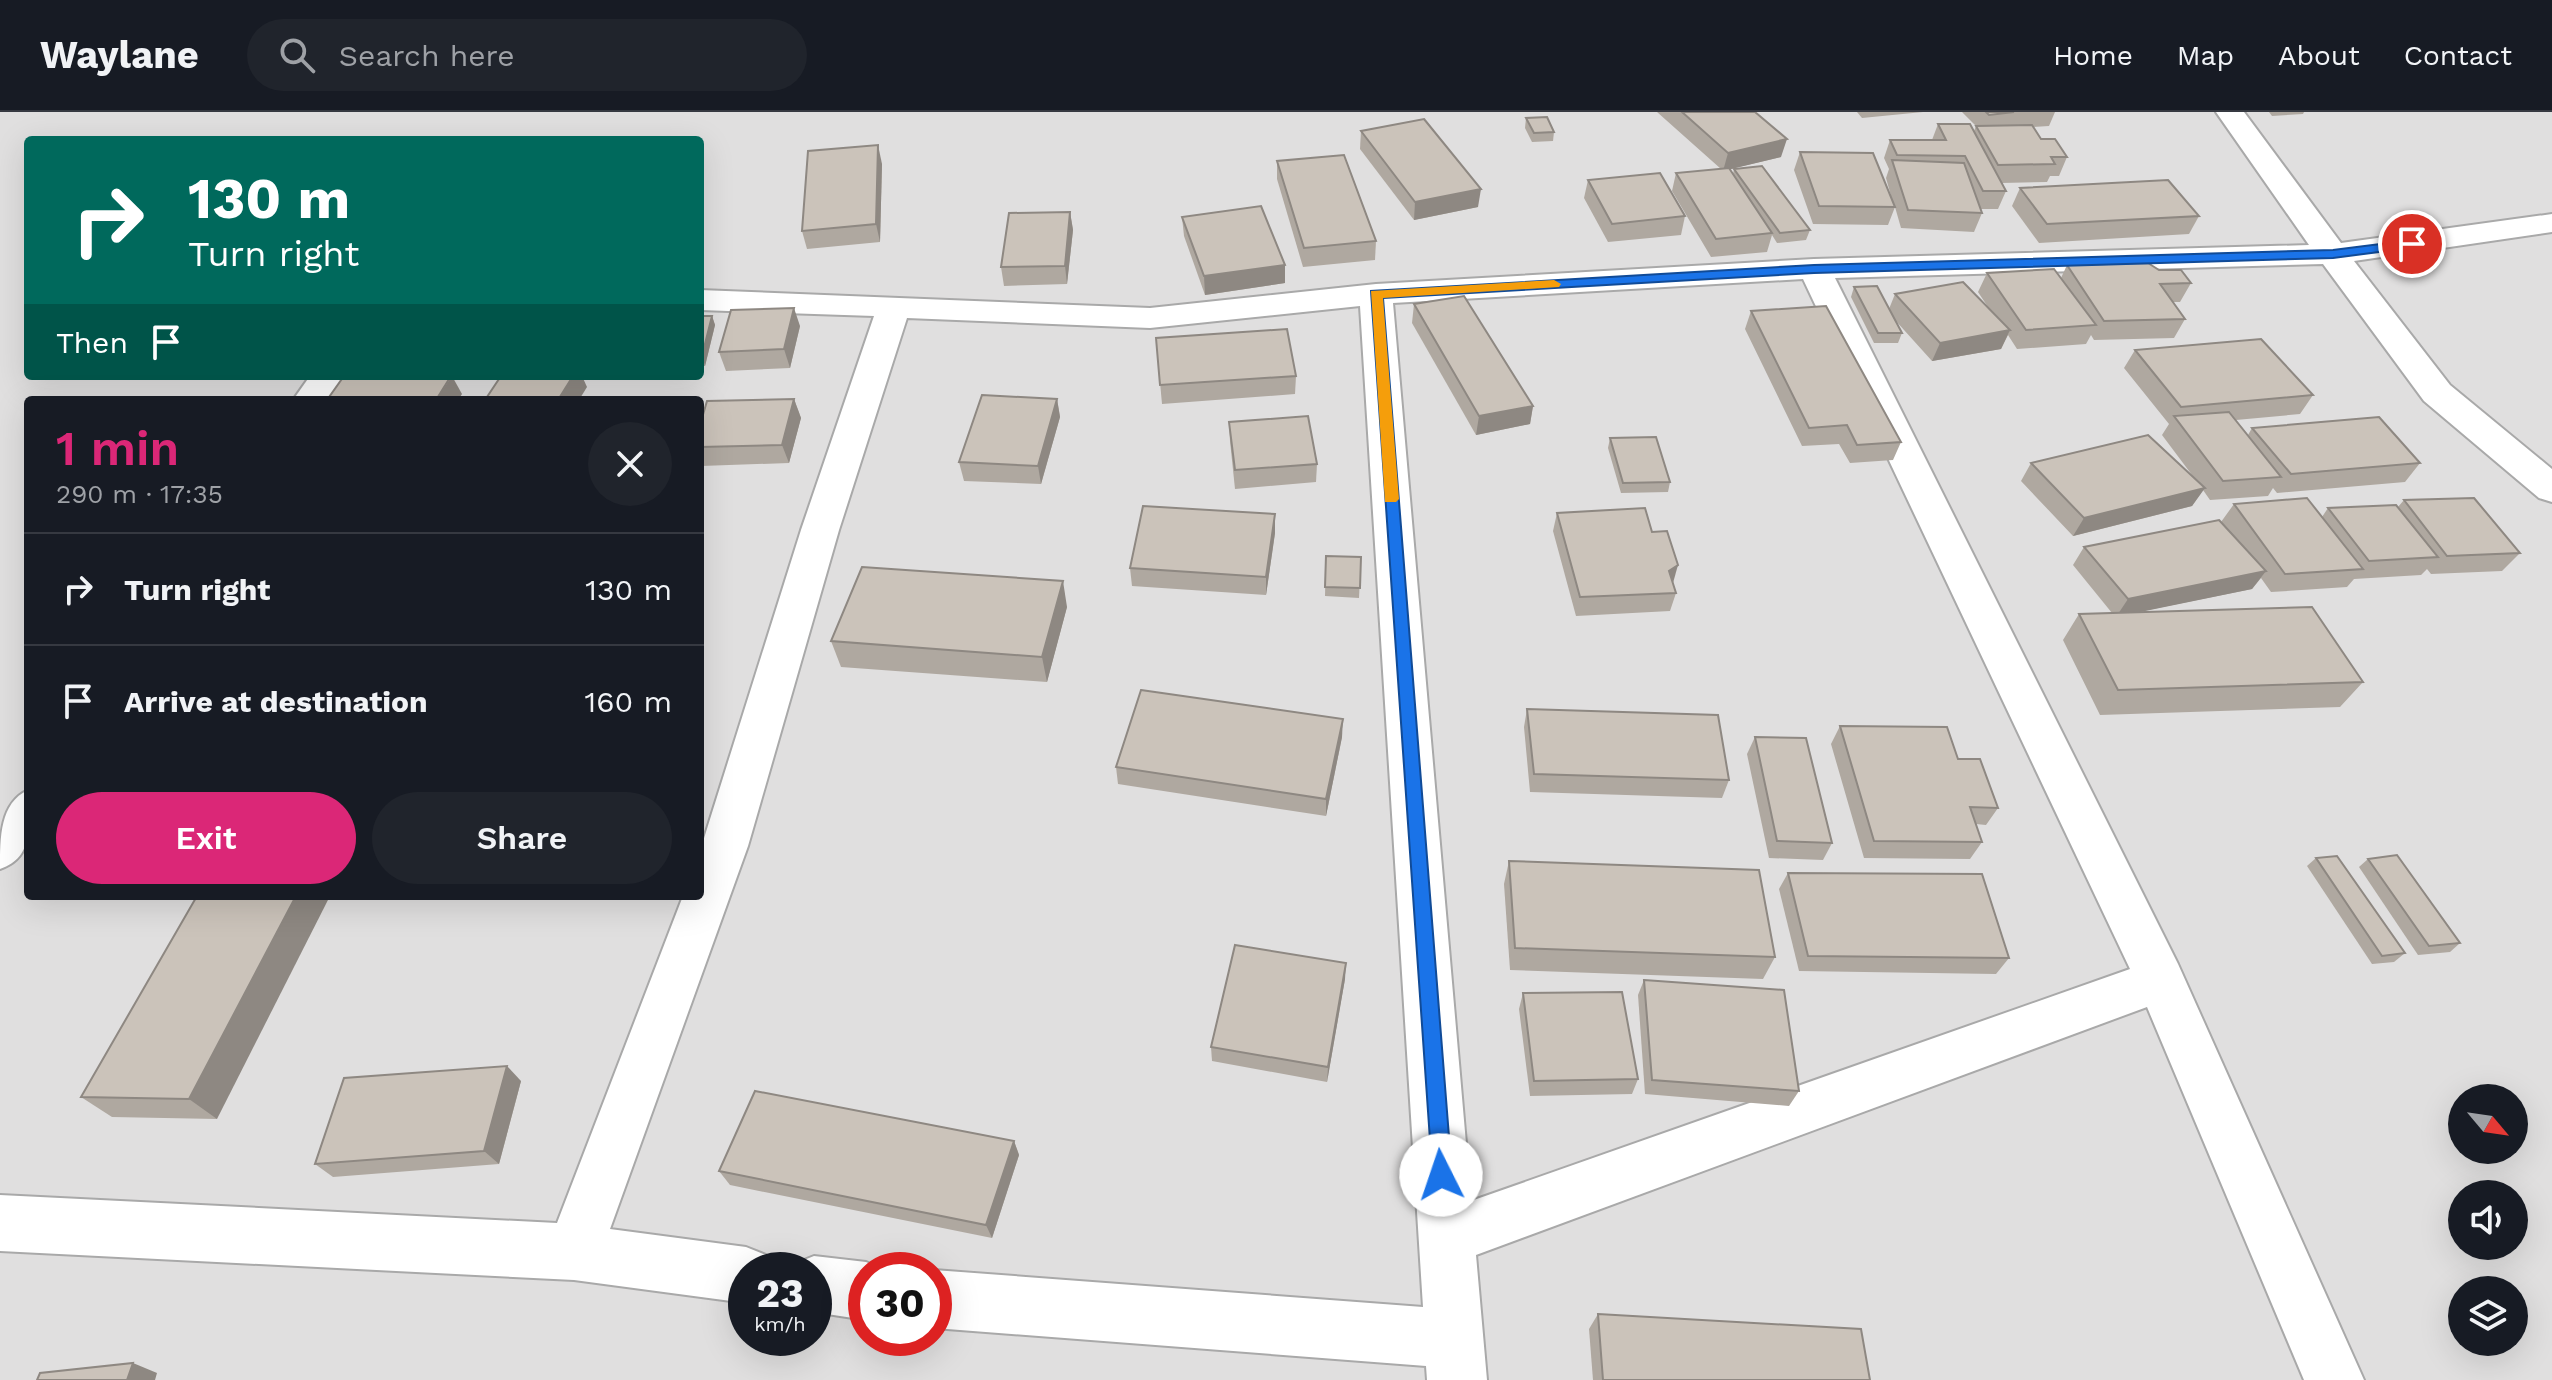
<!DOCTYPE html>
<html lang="en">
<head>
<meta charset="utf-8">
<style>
  :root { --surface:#171b24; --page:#20242c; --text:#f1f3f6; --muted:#9ea1a6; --line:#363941; --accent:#db2777 }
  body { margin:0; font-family:"Work Sans",sans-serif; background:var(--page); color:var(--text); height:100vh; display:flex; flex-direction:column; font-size:30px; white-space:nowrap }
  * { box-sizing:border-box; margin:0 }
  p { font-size:26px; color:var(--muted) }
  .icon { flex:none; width:44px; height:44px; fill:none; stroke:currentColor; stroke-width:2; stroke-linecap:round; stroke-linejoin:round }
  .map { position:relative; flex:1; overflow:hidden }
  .panel { position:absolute; left:24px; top:284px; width:680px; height:504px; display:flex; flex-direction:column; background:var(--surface); border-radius:8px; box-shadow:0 8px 32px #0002 }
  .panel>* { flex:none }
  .hud { position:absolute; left:24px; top:24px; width:680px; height:244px; border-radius:8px; box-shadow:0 8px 32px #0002; background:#00695c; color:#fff; overflow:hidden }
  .needle { width:52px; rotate:119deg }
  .fabs { position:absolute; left:2448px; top:972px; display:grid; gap:16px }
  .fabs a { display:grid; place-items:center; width:80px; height:80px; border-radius:50%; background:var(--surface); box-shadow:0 8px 32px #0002; font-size:40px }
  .speed { position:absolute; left:728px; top:1140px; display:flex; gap:16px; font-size:40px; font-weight:700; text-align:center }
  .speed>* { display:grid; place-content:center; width:104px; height:104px; border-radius:50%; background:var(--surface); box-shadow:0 8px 32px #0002; line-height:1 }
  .speed small { font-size:20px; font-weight:400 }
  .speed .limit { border:12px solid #d22; background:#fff; color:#111 }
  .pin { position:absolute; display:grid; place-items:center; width:68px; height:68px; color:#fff; margin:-34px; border:4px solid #fff; border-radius:50%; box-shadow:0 2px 8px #0007 }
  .me { position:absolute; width:88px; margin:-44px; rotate:356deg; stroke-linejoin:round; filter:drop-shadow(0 0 6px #0008) }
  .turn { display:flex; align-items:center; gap:28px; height:168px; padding:0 32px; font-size:36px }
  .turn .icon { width:104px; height:104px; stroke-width:2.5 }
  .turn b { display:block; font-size:56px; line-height:68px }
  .then { display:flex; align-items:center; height:76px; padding:0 32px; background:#0003; gap:16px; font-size:30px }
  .round { display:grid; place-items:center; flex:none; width:84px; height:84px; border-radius:42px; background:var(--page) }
  .head { display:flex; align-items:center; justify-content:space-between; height:136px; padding:0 32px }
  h1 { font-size:48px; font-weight:600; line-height:60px; color:var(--accent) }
  .button { display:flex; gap:16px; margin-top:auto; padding:16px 32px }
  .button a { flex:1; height:92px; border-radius:48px; background:var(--accent); color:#fff; font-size:32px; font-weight:600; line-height:92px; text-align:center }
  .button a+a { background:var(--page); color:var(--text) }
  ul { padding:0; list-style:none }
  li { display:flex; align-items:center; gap:24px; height:112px; padding:0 32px; border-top:2px solid var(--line) }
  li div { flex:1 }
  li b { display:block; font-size:30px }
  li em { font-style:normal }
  header { display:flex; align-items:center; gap:48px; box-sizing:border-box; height:112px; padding:0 40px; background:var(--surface); border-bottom:2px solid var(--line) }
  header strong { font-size:38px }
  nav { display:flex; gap:44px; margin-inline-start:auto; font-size:28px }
  .search { width:560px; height:72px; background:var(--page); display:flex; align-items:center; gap:20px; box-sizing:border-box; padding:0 28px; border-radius:44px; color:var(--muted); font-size:30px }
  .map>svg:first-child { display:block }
  .residential { fill:#e0dfdf; fill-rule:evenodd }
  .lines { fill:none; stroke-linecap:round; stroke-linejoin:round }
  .minor-casing { stroke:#a9a9a9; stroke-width:4 }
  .minor { fill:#fff; fill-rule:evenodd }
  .wall { fill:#afa8a0 }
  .shaded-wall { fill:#8e8882 }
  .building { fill:#cbc3ba; stroke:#8e8882; stroke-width:2 }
  .route { fill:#1a73e8; stroke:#114b97; stroke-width:2 }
  .slow { fill:#f59e0b }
</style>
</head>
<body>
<header>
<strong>Waylane</strong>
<div class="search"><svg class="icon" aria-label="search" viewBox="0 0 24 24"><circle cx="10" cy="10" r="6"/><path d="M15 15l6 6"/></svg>Search here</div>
<nav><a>Home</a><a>Map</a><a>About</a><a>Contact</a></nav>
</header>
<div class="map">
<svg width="2552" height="1268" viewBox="0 0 2552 1268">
  <rect width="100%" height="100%" fill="#f2f0e8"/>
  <path class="residential" d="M0,0H2552V1268H0ZM28,28H700V264H28ZM28,288H700V784H28ZM2462,986H2514V1038H2462ZM2462,1082H2514V1134H2462ZM746,1158H814V1226H746ZM866,1158H934V1226H866ZM2462,1178H2514V1230H2462Z"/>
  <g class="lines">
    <g class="minor-casing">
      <g id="minor">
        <path d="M2216,0H2244L2341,131L2552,102V120L2354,149L2450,273L2552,357V390L2539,386L2424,289L2323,152L1835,166L2178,852L2364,1268H2304L2147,895L1476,1143L1487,1268H1427L1426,1254L934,1216V1158L1423,1195L1360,194L1150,216L907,206L839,418L748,734L610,1117L746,1135L766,1143L772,1158H746V1191L574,1168L0,1139V1083L557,1111L683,784H700V739L801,418L874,204L700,198V178L1150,196L1376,172L1814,147L2309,133ZM1803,167L2130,857L1471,1089L1393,191Z"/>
        <path d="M310,264H346L329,288H293Z"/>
        <path d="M28,678C28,711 36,745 0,757C0,725 0,691 28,678Z"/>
        <path d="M814,1144L866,1150L884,1158H866V1208L814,1200V1158H791L794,1152Z"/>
      </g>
    </g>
    <use href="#minor" class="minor"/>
  </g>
  <g class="wall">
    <path d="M1657,0H1755L1781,45L1730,57L1733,62L1734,57L1810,118L1806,128L1777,131L1772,123L1767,140L1711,145L1672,79L1676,61L1721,57Z"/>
    <path d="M1857,0H1923L1862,6Z"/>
    <path d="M1962,0H2055L2049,14L2033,15L2041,27L2067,45L2059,64H2050L2047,70L2001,71L2006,79L1998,97H1981L1982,101L1974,120L1901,116L1895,95L1888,113L1813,112L1794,58L1800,40L1893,91L1886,66L1889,57L1884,46L1890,28H1932L1938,12L1974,19L1976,14Z"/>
    <path d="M2269,0H2304L2303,2L2272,4Z"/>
    <path d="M1526,6L1554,20L1553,29L1532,30L1525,16Z"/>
    <path d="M1361,19L1478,95L1414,108L1360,37Z"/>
    <path d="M1277,49L1376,129L1375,148L1303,155L1277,67Z"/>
    <path d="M882,52L880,130L807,137L802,119Z"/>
    <path d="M1588,68L1685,104L1681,123L1608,130L1584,86Z"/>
    <path d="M2020,76L2199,104L2189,122L2039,131L2012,94Z"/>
    <path d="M1070,100L1073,118L1067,172L1004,174L1001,155Z"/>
    <path d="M1182,105L1285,171L1205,183L1184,124Z"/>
    <path d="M2067,153L2159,158L2191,171L2180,190H2173L2185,207L2174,226L2094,228L2091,223L2086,232L2017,237L2008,223L2001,237L1932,249L1895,208L1902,221L1898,231H1874L1851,185L1854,175L1889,197L1895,182L1990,198L1978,180L1987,161L2061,166Z"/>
    <path d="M1414,192L1533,294L1530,312L1476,323L1412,211Z"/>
    <path d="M1751,199L1901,330L1893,348L1850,351L1839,332L1802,334L1745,217Z"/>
    <path d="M700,204H712L715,213L705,254H700Z"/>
    <path d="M800,214L790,256L726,259L719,240Z"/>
    <path d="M1156,226L1296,264L1295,282L1162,292Z"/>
    <path d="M2135,238L2313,283L2300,302L2236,308L2248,323L2252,316L2420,351L2405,370L2277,381L2273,376L2268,384L2210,388L2203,378L2192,394L2073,424L2021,369L2031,351L2195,367L2162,323L2169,312L2124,256Z"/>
    <path d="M794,287L801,306L789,351L701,354L700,313Z"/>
    <path d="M1057,287L1060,305L1041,372L964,369L959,350Z"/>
    <path d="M1229,310L1317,352L1316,370L1235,377L1230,329Z"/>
    <path d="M1610,326L1670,370L1668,380L1621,381L1608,336Z"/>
    <path d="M2404,388L2520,441L2502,459L2431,462L2427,457L2421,463L2354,467L2347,475L2271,480L2261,466L2252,477L2138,500L2363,570L2340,595L2100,603L2063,528L2079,502L2112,501L2073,453L2084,435L2221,410L2234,392L2322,405L2328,396L2398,395Z"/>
    <path d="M1557,401L1652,420L1676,481L1670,499L1576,504L1553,419Z"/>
    <path d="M1275,402V421L1266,483L1132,474L1130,456Z"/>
    <path d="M1326,444L1361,445L1359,486L1325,484Z"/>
    <path d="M1067,495L1047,570L841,555L831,529Z"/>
    <path d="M1527,597L1729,668L1722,686L1530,680L1524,615Z"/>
    <path d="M1840,614L1958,647L1998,696L1986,713L1976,712L1982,730L1970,747L1864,746L1831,632Z"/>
    <path d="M1342,625L1326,704L1118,672L1116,655Z"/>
    <path d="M1755,625L1832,731L1823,748L1769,746L1747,642Z"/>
    <path d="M2316,746L2405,841L2394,850L2372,852L2307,754Z"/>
    <path d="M2368,747L2460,831L2450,840L2418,843L2359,755Z"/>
    <path d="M1509,749L1775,845L1763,867L1510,858L1504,772Z"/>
    <path d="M1788,761L2009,846L1996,862L1799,859L1779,777Z"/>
    <path d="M197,784L217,1007L112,1005L81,985Z"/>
    <path d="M1345,867L1327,970L1212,949L1211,935Z"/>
    <path d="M1644,868L1799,979L1789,994L1645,982L1638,883Z"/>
    <path d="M1523,881L1638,967L1632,982L1530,984L1519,897Z"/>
    <path d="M521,969L499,1052L333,1065L315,1052Z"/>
    <path d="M1014,1029L1019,1043L992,1126L730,1073L719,1059Z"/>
    <path d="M1598,1202L1870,1268H1593L1589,1217Z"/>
  </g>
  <g class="shaded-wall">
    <path d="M1787,27L1781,45L1723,59L1728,41Z"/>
    <path d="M878,33L882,52L880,130L876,112Z"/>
    <path d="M1481,77L1478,95L1414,108L1415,90Z"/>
    <path d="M1070,100L1073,118L1067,172L1065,154Z"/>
    <path d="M1285,153V171L1205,183L1204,164Z"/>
    <path d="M794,196L800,214L790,256L784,237Z"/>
    <path d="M712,204L715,213L705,254L702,244Z"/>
    <path d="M2010,218L2001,237L1932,249L1940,231Z"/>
    <path d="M452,264L462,282L458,288H436Z"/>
    <path d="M573,264H582L587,275L579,288H558Z"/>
    <path d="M794,287L801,306L789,351L782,333Z"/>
    <path d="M1057,287L1060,305L1041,372L1038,354Z"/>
    <path d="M1533,294L1530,312L1476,323L1479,304Z"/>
    <path d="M2205,376L2192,394L2073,424L2084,406Z"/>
    <path d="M1275,402V421L1266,483V465Z"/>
    <path d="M1678,453L1673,471L1669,459Z"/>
    <path d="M2266,459L2252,477L2116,505L2128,487Z"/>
    <path d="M1063,469L1067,495L1047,570L1042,545Z"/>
    <path d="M1343,607L1342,625L1326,704V687Z"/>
    <path d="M296,784H330L217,1007L189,987Z"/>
    <path d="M1346,851L1345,867L1327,970L1328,955Z"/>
    <path d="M507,954L521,969L499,1052L484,1039Z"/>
    <path d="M1014,1029L1019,1043L992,1126L986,1113Z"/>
    <path d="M133,1251L157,1261L155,1268H127Z"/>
  </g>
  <g class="building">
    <path d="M1682,0H1755L1787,27L1728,41Z"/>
    <path d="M1986,0H2014L1989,3Z"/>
    <path d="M1547,5L1554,20L1534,21L1526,6Z"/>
    <path d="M1424,7L1481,77L1415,90L1361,19Z"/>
    <path d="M1938,12H1970L2006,79H1983L1965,44L1897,43L1890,28H1946Z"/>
    <path d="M2032,13L2041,27H2055L2067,45H2051L2055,52L1998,53L1976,14Z"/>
    <path d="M878,33L876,112L802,119L808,39Z"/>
    <path d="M1800,40L1873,41L1895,95L1819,94Z"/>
    <path d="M1344,43L1376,129L1304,136L1277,49Z"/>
    <path d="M1892,48L1964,51L1982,101L1908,98Z"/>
    <path d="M1762,54L1810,118L1780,121L1734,57Z"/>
    <path d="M1729,56L1772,121L1716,127L1676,61Z"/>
    <path d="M1660,61L1685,104L1612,112L1588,68Z"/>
    <path d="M2168,68L2199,104L2047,112L2020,76Z"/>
    <path d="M1261,94L1285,153L1204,164L1182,105Z"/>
    <path d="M1070,100L1065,154L1001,155L1009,101Z"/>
    <path d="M2148,151L2159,158H2181L2191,171L2160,172L2185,207L2104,209L2067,153Z"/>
    <path d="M2054,157L2096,213L2026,218L1987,161Z"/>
    <path d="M1963,170L2010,218L1940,231L1895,182Z"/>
    <path d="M1877,174L1902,221H1878L1854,175Z"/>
    <path d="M1464,184L1533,294L1479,304L1414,192Z"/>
    <path d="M1826,194L1901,330L1857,333L1847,313L1809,316L1751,199Z"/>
    <path d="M794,196L784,237L719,240L731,198Z"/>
    <path d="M700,204H712L702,244H700Z"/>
    <path d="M1287,217L1296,264L1160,273L1156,226Z"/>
    <path d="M2261,227L2313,283L2181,295L2135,238Z"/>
    <path d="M344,264H451L436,288H327Z"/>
    <path d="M501,264H573L558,288H485Z"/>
    <path d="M982,283L1057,287L1038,354L959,350Z"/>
    <path d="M794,287L782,333L700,335V313L707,289Z"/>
    <path d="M2229,300L2281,365L2223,369L2174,304Z"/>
    <path d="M1308,304L1317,352L1235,358L1229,310Z"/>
    <path d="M2379,305L2420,351L2291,362L2252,316Z"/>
    <path d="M2148,323L2205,376L2084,406L2031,351Z"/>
    <path d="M1656,325L1670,370L1623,371L1610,326Z"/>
    <path d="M2307,386L2363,457L2285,462L2234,392Z"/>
    <path d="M2474,386L2520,441L2447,444L2404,388Z"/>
    <path d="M2396,393L2438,445L2369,449L2328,396Z"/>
    <path d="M1143,394L1275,402L1266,465L1130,456Z"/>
    <path d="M1645,396L1652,420L1667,419L1678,453L1669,459L1676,481L1580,485L1557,401Z"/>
    <path d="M2219,408L2266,459L2128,487L2084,435Z"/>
    <path d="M1326,444L1361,445L1360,476L1325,475Z"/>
    <path d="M862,455L1063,469L1042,545L831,529Z"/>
    <path d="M2312,495L2363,570L2118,578L2079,502Z"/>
    <path d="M1141,578L1343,607L1326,687L1116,655Z"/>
    <path d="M1527,597L1718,603L1729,668L1534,662Z"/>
    <path d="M1840,614L1947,615L1958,647H1980L1998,696L1970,695L1982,730L1874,729Z"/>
    <path d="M1755,625L1806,626L1832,731L1777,729Z"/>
    <path d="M2397,743L2460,831L2429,834L2368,747Z"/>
    <path d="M2337,744L2405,841L2382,844L2316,746Z"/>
    <path d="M1509,749L1759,758L1775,845L1515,836Z"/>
    <path d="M1788,761L1982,762L2009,846L1808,844Z"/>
    <path d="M197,784H296L189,987L81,985Z"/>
    <path d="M1235,833L1346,851L1328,955L1211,935Z"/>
    <path d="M1644,868L1784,878L1799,979L1652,968Z"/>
    <path d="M1622,880L1638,967L1534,969L1523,881Z"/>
    <path d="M507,954L484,1039L315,1052L344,966Z"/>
    <path d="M755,979L1014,1029L986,1113L719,1059Z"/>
    <path d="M1598,1202L1861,1217L1870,1268H1603Z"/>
    <path d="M133,1251L127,1268H37L40,1261Z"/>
  </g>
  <path class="route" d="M2412,128L2417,129V135L2333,146L1814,161L1383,186L1452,1063L1449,1071L1441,1074L1433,1071L1371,179L1814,153L2333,138Z"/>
  <path class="slow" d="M1554,168L1561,172L1559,175L1383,186L1399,387L1396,390H1385L1371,179Z"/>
</svg>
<div class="fabs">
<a><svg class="needle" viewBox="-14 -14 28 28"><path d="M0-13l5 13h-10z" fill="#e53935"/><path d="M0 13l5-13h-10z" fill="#9ea1a6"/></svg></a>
<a><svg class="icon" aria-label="sound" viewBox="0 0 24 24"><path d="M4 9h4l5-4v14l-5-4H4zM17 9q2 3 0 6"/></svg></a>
<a><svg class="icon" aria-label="layers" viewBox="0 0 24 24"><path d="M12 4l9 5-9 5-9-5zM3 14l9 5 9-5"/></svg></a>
</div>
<div class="speed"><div>23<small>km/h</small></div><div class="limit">30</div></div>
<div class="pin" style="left:2412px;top:132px;background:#d93025"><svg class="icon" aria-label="arrive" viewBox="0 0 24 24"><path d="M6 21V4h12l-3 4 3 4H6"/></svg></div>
<svg class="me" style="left:1441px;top:1063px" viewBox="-20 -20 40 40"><circle r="19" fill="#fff"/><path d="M0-13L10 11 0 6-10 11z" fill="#1a73e8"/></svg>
<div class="hud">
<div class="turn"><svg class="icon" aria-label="right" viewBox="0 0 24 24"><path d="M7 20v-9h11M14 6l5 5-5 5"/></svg><div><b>130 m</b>Turn right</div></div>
<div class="then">Then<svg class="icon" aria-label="arrive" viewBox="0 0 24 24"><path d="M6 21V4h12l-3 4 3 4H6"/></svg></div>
</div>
<section class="panel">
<div class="head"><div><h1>1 min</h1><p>290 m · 17:35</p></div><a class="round"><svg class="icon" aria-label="close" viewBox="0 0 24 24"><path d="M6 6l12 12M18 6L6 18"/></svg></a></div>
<ul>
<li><svg class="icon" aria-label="right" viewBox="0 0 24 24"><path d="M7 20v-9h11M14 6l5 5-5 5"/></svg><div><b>Turn right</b></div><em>130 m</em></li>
<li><svg class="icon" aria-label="arrive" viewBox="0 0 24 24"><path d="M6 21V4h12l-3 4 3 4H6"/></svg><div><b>Arrive at destination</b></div><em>160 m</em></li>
</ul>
<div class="button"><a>Exit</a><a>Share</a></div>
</section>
</div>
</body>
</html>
